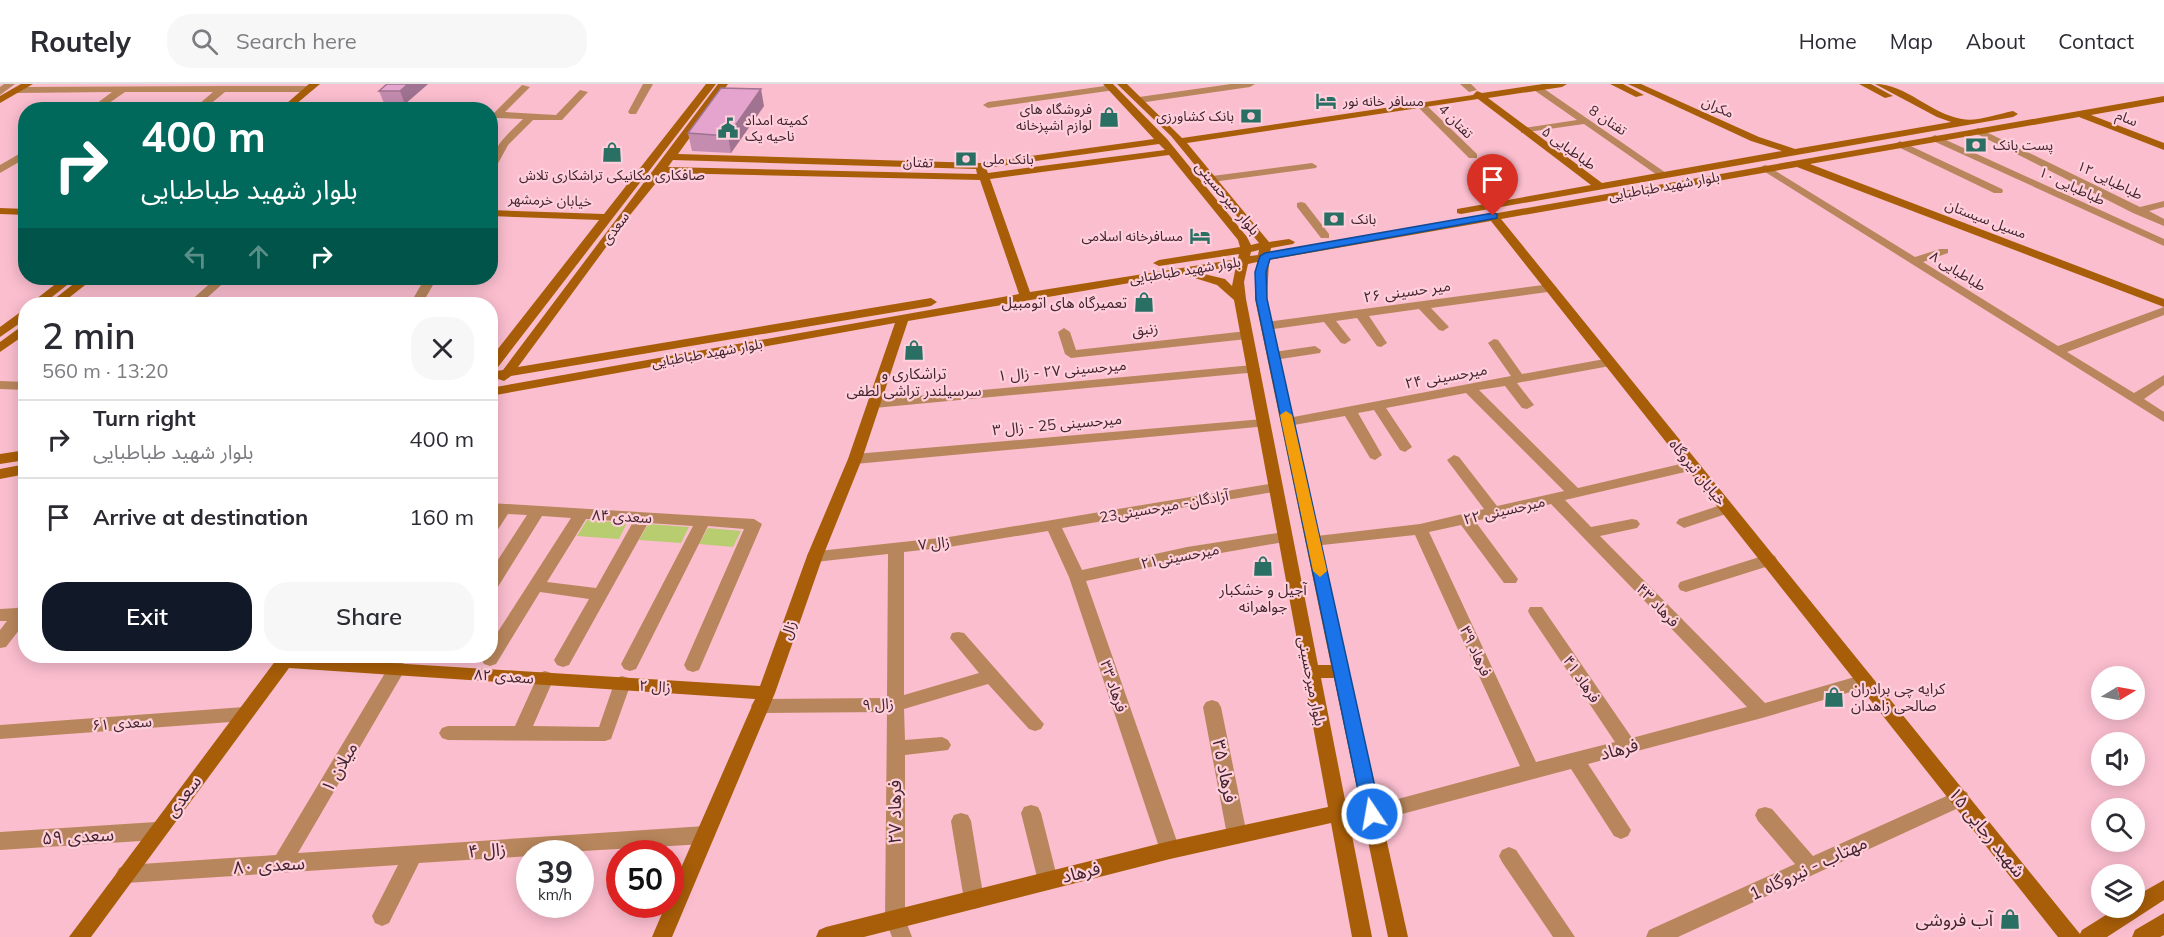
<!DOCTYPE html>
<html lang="en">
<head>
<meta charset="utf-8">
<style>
  :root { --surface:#fff; --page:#f7f7f7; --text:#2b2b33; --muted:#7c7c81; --line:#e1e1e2; --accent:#111827 }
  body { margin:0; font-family:Mulish,"Noto Sans Arabic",sans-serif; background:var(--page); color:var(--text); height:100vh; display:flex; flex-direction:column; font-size:22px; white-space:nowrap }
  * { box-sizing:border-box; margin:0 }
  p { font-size:20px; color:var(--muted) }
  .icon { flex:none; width:33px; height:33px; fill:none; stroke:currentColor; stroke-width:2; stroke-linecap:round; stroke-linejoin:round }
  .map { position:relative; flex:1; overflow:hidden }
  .details { position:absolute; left:18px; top:213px; width:480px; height:366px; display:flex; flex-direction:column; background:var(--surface); border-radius:24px; box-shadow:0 3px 15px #0003 }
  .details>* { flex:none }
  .hud { position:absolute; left:18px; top:18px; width:480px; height:183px; border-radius:24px; box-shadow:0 3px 15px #0003; background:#00695c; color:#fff; overflow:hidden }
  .needle { width:39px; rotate:80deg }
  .fabs { position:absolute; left:2091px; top:582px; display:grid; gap:12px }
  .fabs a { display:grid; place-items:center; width:54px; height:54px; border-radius:50%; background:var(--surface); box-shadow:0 3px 15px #0003; font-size:30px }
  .speed { position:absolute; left:516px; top:756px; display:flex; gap:12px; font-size:30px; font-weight:700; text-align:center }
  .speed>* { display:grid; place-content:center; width:78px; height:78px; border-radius:50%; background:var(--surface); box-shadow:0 3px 15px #0003; line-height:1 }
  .speed small { font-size:15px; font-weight:400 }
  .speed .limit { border:9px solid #d22; background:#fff; color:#111 }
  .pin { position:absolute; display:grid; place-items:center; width:51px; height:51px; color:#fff; margin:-62px -26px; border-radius:50% 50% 50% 0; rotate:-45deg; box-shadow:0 0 6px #0007 }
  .pin .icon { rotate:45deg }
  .me { position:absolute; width:66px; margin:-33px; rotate:348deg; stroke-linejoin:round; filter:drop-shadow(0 0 4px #0008) }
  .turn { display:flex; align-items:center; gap:21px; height:126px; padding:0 24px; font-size:27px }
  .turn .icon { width:78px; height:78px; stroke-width:2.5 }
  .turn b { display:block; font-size:42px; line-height:51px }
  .lanes { display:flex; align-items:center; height:57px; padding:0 24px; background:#0003; justify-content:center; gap:30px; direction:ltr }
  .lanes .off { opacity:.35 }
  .round { display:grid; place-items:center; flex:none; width:63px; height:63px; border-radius:24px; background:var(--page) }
  .head { display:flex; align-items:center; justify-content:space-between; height:102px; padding:0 24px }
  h1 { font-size:36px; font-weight:600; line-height:45px }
  .cta { display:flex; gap:12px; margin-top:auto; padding:12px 24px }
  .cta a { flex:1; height:69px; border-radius:24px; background:var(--accent); color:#fff; font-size:24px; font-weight:600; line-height:69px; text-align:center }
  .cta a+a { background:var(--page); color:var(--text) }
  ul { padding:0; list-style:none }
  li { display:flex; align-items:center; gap:18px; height:78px; padding:0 24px; border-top:2px solid var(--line) }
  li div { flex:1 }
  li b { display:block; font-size:22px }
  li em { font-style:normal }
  header { display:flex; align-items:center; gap:36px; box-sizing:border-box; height:84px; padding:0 30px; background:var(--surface); border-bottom:2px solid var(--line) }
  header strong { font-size:28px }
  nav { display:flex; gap:33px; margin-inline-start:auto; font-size:21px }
  .search { width:420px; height:54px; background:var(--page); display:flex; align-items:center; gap:15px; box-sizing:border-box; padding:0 21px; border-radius:24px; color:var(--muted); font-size:22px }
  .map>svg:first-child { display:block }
  .green { fill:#b7cd6f }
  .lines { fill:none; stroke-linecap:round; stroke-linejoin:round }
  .street { fill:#b8865c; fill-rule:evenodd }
  .secondary { fill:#a85e08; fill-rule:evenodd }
  .wall { fill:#c48db0 }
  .shaded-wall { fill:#a07390 }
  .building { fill:#e4a4cd; stroke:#a07390; stroke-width:1.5 }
  .route { fill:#1a73e8; stroke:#114b97; stroke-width:1.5 }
  .slow { fill:#f59e0b }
  .labels { text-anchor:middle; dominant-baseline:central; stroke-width:4.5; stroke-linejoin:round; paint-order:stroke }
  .far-poi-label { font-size:14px; fill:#42252e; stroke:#ffd0dc; text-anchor:start }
  .far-street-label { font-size:14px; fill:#42252e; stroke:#ffd0dc }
  .street-label { font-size:15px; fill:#42252e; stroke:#ffd0dc }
  .poi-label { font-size:15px; fill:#42252e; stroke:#ffd0dc }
  .near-street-label { font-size:18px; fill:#42252e; stroke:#ffd0dc }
  .near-poi-label { font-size:18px; fill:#42252e; stroke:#ffd0dc; text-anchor:end }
</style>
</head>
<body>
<header>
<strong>Routely</strong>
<div class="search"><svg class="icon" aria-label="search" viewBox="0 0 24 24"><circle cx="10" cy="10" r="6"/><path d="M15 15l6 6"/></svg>Search here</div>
<nav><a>Home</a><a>Map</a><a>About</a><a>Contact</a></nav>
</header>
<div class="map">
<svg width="2164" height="853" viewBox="0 0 2164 853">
  <rect width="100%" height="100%" fill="#fbbecf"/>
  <g class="green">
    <path d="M587,436L627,439L619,455L577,452Z"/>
    <path d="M648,440L689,443L681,459L639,456Z"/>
    <path d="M708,444L741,447L733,463L699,460Z"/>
  </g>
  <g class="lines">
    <g class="street">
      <path d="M4,0H15L0,11V3Z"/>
      <path d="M643,0H653L636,30H630L628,28Z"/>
      <path d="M1231,0H1255L1250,3L1139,19L1134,16L1139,13Z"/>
      <path d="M1460,0H1471L1477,6L1469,8Z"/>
      <path d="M522,1L530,3L505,28L556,31L580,6L588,8L562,36H533L508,61L495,85L490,88C490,64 507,51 523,35L497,34L492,31Z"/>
      <path d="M1112,1L1117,4L1115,6L988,24L983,21L988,18Z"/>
      <path d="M223,2H309L314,5L309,8H225L203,26H192L213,8H125L99,26H88L112,8L16,9L11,6L16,3Z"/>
      <path d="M1534,2H1540L1669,91L1660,93L1584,40L1521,49V45L1524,44L1577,36L1534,6Z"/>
      <path d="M1418,19H1424L1477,70V74H1469L1418,23Z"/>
      <path d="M1978,44L2140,123L2164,117V123L2149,127L2164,135V142L2133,129L1975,49L1973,47Z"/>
      <path d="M1935,51L2164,155V162L1931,56L1930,54Z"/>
      <path d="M1900,57L2002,105L2003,107L2002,109H1994L1896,62L1895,60Z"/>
      <path d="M26,66V74L0,89V81Z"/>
      <path d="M1312,79L1317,82L1316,84L1212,98L1207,95L1212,92Z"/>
      <path d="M1766,81L1915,173L1940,165H1948V169L1923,178L2058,262L2164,223V231L2067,268L2134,309L2164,291V301L2144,315L2164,328V338L1762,86V82Z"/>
      <path d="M1301,118L1305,119L1329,150V154H1321L1297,123V119Z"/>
      <path d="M216,194H229L200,220H187Z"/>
      <path d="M425,194H437L422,220H410Z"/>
      <path d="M1551,200L1557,204L1555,207L1431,224L1449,243L1443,247L1439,246L1419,225L1369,232L1387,259L1381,263L1377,262L1357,234L1336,237L1351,256L1345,260L1341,259L1324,238L1267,246L1261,242L1267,238Z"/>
      <path d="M1064,244L1070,248L1076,266L1247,247L1253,251L1247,255L1071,274L1065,270L1058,248Z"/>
      <path d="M1494,255L1498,256L1522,290L1610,274L1616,278L1610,282L1517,299L1534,321L1527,325L1522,324L1505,302L1479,306L1578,404L1693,377L1698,379L1700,382L1698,385L1565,416L1591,443L1632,435L1637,436L1640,440L1637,444L1600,452L1765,619L1865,590L1871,592L1874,597L1871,602L1762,634L1588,680L1631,746L1628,752L1621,755L1614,752L1571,685L1372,738L1365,736L1362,730L1365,724L1372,722L1520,682L1415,451L1313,462L1308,461L1305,457L1308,453L1420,440L1484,425L1447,376L1454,371L1459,373L1497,422L1564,407L1466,309L1386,324L1412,363L1405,368L1400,366L1374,326L1358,329L1382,371L1375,376L1370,374L1345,332L1288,342L1281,338L1288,334L1511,292L1488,259ZM1551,420L1747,623L1632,654L1542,523H1530L1528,527L1530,531L1615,658L1536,678L1429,448L1461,441L1504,499H1516L1518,495L1475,437Z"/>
      <path d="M1315,262L1321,266L1320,269L1274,276L1268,272L1274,268Z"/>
      <path d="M1253,281L1258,282L1260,285L1258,288L874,324L867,320L874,316Z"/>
      <path d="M0,297L26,298V306L0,305Z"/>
      <path d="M1263,335L1268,336L1270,339L1268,342L855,380L848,375L855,370Z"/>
      <path d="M1275,399L1282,404L1280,407L1062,444L1082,486L1187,463L1284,448L1289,449L1292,453L1289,457L1284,458L1187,475L1086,497L1180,766L1177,772L1170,775L1163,772L1160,766L1069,493L1048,447L949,463L904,468V611L979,589L950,554L952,549L958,548L964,549L1044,640L1041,645L1035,647L1029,645L988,600L904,625L905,656L942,653L948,656L951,661L948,666L905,671V835L912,853H892L885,835L887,628L760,629L754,627L751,622L754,617L760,615L887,614L888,470L815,478L809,476L807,472L809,468L949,453Z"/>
      <path d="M490,419L754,435L762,440L699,586L693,588L687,586L684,581L744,445L708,442L636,585L630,587L624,585L621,580L693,442L648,439L569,581L563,583L557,581L554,576L589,515L540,508L496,580L490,582L484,580L481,575L483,572H490V560L571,434L542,432L496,506L490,508V488L527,431L508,430L495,450L490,451V434L493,429H490ZM586,435L633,438L596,504L547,498Z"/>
      <path d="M1727,419L1734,424L1732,428L1684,444L1676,439L1679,435Z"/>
      <path d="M1769,470L1775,472L1777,476L1775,480L1686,508L1680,506L1678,502L1680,498Z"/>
      <path d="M26,518V537L6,563L0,564V546L7,537H0V525L17,524Z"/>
      <path d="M397,577L403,579L406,584L298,769L705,742L712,745L715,751L712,757L705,760L530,770V772L419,779L389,839L382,842L375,839L372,832L398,781L126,799L119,796L116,790L119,784L126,781L276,771L391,579Z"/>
      <path d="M545,587L551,589L554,594L533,642L599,643L616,594L622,592L628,594L631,599L611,655L605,657L448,656L442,654L439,649L442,644L448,642H515L539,589Z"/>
      <path d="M1212,616L1218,618L1221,623L1247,751L1244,757L1237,760L1230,757L1227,751L1203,623L1206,618Z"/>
      <path d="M244,623L250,625L253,630L250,635L244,637L0,655V641Z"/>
      <path d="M1960,706L1967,708L1969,714L1967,720L1678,853H1646L1649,846L1795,780L1758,737L1755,731L1758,725L1765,723L1772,725L1813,772Z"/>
      <path d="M1031,721L1038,723L1041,729L1058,797L1055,803L1048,806L1041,803L1038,797L1021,729L1024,723Z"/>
      <path d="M961,729L968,731L971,737L984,816L981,823L974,825L967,823L964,816L951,737L954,731Z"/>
      <path d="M156,738L163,741L166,747L163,753L156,756L0,766V748Z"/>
      <path d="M1509,763L1516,766L1575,853H1553L1502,778L1499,772L1502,766Z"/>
    </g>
    <g class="secondary">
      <path d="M21,0H33L0,19V12Z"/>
      <path d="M309,0H320L289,26H279Z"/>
      <path d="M706,0H716L495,287L490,288V275L599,136L490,132V126L604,130Z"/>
      <path d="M718,0H728L678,70L980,79L1154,55L1103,0H1113L1167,55L1247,153L1251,161L1259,159L1171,52L1117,0H1127L1182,54L1473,11L1477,7L1482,9L1543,0H1567L1562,3L1488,14L1602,99L1782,67L1751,57L1628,0H1641L1759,53L1795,65L1951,38L1937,33L1875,0C1906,0 1931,30 1962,35C1976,38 1998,30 2013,27L2018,30L2013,33L1461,130L1457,129V125L1591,101L1478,15L1187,59L1269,158L1289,155L1295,158L1293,160L1271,164L1270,169L2164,12V18L2091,31L2164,59V66L2079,33L1810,80L2164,215V223L1797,83L1501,135L2080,850L2082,846L2117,824H2134V813L2164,796V816L2107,853H2058L1491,137L1269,176L1267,215L1408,853H1388L1334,594H1321L1372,853H1352L1331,739L1170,775L864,853H816L819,846L826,843L1170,757L1328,723L1234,216L1217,201L1182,190L908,237L862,375L823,472L775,609L672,853H652L666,820H670V809L755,615L289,584L91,853H69L279,572L760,602L807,472L848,375L895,239L490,312V304L1019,210L980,96L664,89L626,136L518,283L931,214L937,218L931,222L511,292L504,297L498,295L490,296V288L503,286ZM1159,60L1165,66L988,89L986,84ZM1169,71L1238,156L1240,163L1159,176L1153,179L1159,182L1239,170L1238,175L1030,208L990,95ZM673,76L976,85L977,90L668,83ZM1259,166L1258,171L1250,172L1251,168ZM1257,178L1255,215L1331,581H1318L1246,215L1244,198L1248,180ZM1236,182L1232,202L1225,195L1196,188Z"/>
      <path d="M1610,0H1623L1644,11L1636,13Z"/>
      <path d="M1859,0H1871L1893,12L1885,14Z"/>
      <path d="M0,124L26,125V131L0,130Z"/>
      <path d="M63,194H76L43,220H30Z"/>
      <path d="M81,194H94L61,220H48Z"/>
      <path d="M26,224V235L0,253V243Z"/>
      <path d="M26,239V250L0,268V258Z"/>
      <path d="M26,366V376L0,380V370Z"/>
      <path d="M26,380V390L0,395V385Z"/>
      <path d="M2164,829V851L2160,853H2132L2135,846Z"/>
    </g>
  </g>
  <g class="wall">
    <path d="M428,0L405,20L384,19L379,7Z"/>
    <path d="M764,22L731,69L692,67L688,49Z"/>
  </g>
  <g class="shaded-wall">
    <path d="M408,0H428L405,20L400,7Z"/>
    <path d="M761,5L764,22L731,69L728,52Z"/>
  </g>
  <g class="building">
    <path d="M387,0H408L400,7H379Z"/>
    <path d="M721,4L761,5L728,52L688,49Z"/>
  </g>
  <path class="route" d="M1493,129L1497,130V134L1270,175L1266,188L1267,215L1381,730L1378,735L1372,737L1366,735L1363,730L1256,215L1255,188L1260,172L1265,169Z"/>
  <path class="slow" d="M1286,327L1292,331L1327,487L1320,493L1313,487L1280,331Z"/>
  <defs>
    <g id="hotel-bare" transform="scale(1.62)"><path d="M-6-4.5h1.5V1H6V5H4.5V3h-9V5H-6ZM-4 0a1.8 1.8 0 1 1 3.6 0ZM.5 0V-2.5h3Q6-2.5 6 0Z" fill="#296f63" stroke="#ffd0dc" stroke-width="2.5" paint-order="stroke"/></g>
    <g id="bank-bare" transform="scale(1.62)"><path d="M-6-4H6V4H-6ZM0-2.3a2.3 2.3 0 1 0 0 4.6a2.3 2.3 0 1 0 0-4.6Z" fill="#296f63" stroke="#ffd0dc" stroke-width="2.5" paint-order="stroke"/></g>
    <g id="shop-bare" transform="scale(1.62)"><path d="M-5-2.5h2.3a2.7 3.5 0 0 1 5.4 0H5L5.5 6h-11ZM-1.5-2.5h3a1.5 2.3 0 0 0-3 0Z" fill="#296f63" stroke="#ffd0dc" stroke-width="2.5" paint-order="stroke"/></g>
    <g id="civic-bare" transform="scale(1.62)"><path d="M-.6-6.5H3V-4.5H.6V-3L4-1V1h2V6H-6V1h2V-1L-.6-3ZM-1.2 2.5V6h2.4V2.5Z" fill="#296f63" stroke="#ffd0dc" stroke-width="2.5" paint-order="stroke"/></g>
  </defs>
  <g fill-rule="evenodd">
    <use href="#hotel-bare" x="1326" y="17"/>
    <use href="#bank-bare" x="1251" y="32"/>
    <use href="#shop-bare" x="1109" y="33"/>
    <use href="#civic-bare" x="728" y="44"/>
    <use href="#bank-bare" x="1976" y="61"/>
    <use href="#shop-bare" x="612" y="68"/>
    <use href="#bank-bare" x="966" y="75"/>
    <use href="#bank-bare" x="1334" y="135"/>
    <use href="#hotel-bare" x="1200" y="152"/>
    <use href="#shop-bare" x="1144" y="218"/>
    <use href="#shop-bare" x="914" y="266"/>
    <use href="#shop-bare" x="1263" y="482"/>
    <use href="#shop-bare" x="1834" y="613"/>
    <use href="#shop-bare" x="2010" y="835"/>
  </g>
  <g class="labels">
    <g class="far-poi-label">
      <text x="1343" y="17">مسافر خانه نور</text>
      <text x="1092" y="25" text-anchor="end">فروشگاه های<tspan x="1092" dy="16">لوازم اشپزخانه</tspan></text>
      <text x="1234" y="32" text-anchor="end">بانک کشاورزی</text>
      <text x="745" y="36">کمیته امداد<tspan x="745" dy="16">ناحیه یک</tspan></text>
      <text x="1993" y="61">پست بانک</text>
      <text x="983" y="75">بانک ملی</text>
      <text x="612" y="91" text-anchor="middle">صافکاری مکانیکی تراشکاری تلاش</text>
      <text x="1351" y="135">بانک</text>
      <text x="1183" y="152" text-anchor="end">مسافرخانه اسلامی</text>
    </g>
    <g class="far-street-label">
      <text transform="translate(1718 23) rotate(24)">مکران</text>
      <text transform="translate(2127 34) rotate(22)">سام</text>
      <text transform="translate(1608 36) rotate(34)">تفتان 8</text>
      <text transform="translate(1456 37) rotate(45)">تفتان 4</text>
      <text transform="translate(1569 64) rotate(36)">طباطبایی ۵</text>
      <text transform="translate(918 78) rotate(2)">تفتان</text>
      <text transform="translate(2110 96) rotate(26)">طباطبایی ۱۲</text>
      <text transform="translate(1664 102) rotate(-10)">بلوار شهید طباطبایی</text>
      <text transform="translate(2072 102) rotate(25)">طباطبایی ۱۰</text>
      <text transform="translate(550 116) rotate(2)">خیابان خرمشهر</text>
      <text transform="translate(1986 135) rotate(21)">مسیل سیستان</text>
      <text transform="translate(615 144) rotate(-53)">سعدی</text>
      <text transform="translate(1185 186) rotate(-9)">بلوار شهید طباطبایی</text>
      <text transform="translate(1958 187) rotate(32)">طباطبایی ۸</text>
      <text transform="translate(707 269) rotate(-10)">بلوار شهید طباطبایی</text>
    </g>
    <g class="street-label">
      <text transform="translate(1228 114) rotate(50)">بلوار میرحسینی</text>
      <text transform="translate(1407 207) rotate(-8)">میر حسینی ۲۶</text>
      <text transform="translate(1145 245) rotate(-6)">زنبق</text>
      <text transform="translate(1062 286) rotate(-5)">میرحسینی ۲۷ - زال ۱</text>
      <text transform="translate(1446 292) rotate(-10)">میرحسینی ۲۴</text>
      <text transform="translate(1057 340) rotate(-5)">میرحسینی 25 - زال ۳</text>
      <text transform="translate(1698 388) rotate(51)">خیابان نیروگاه</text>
      <text transform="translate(1164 422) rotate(-10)">آزادگان- میرحسینی23</text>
      <text transform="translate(1504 426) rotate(-13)">میرحسینی ۲۲</text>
      <text transform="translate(622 432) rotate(3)">سعدی ۸۴</text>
      <text transform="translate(934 459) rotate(-6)">زال ۷</text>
      <text transform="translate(1180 472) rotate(-11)">میرحسینی۲۱</text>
      <text transform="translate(1658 521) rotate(46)">فرهاد ۴۳</text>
      <text transform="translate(788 546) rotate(-70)">زال</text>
      <text transform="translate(1476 567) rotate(65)">فرهاد ۳۹</text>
      <text transform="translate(504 592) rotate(4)">سعدی ۸۲</text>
      <text transform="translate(1582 595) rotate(56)">فرهاد ۴۱</text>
      <text transform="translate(1312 597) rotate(79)">بلوار میرحسینی</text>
      <text transform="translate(655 602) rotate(4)">زال ۲</text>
      <text transform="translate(1114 602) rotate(71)">فرهاد ۳۳</text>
      <text transform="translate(878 620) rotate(-3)">زال ۹</text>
      <text transform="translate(122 639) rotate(-4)">سعدی ۶۱</text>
    </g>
    <g class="poi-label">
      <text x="1127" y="218" text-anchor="end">تعمیرگاه های اتومبیل</text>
      <text x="914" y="289">تراشکاری و<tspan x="914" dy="17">سرسیلندر تراشی لطفی</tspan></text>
      <text x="1263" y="505">آجیل و خشکبار<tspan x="1263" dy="17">جواهرانه</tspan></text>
      <text x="1851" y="604" text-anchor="start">کرایه چی برادران<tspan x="1851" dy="17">صالحی زاهدان</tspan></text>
    </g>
    <g class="near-street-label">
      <text transform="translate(1619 665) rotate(-15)">فرهاد</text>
      <text transform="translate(339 683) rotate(-60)">میلان ۱</text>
      <text transform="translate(1225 687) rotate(79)">فرهاد ۳۵</text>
      <text transform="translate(183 712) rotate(-53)">سعدی</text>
      <text transform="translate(894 728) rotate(-90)">فرهاد ۲۷</text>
      <text transform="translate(1987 748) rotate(51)">شهید رجایی ۱۵</text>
      <text transform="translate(78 752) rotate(-3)">سعدی ۵۹</text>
      <text transform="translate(487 766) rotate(-4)">زال ۴</text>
      <text transform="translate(269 781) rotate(-4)">سعدی ۸۰</text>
      <text transform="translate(1808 784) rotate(-25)">مهتاب - نیروگاه 1</text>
      <text transform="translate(1081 788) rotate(-14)">فرهاد</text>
    </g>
    <g class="near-poi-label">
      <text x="1993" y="835">آب فروشی</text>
    </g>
  </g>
</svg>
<div class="fabs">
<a><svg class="needle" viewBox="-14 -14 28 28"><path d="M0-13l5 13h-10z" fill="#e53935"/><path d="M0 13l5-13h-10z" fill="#7c7c81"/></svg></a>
<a><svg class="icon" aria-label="sound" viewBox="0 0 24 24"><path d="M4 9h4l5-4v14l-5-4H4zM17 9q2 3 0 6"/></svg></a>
<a><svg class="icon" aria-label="search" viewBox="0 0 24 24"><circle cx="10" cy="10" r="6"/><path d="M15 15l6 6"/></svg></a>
<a><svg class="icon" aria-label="layers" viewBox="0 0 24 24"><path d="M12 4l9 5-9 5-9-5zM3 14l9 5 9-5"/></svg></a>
</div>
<div class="speed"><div>39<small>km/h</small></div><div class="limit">50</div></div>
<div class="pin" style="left:1493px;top:132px;background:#d93025"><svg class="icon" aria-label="arrive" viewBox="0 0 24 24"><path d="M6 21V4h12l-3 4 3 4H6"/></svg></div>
<svg class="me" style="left:1372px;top:730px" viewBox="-20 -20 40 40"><circle r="17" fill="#1a73e8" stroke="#fff" stroke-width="3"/><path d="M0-11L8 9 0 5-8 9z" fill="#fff"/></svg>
<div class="hud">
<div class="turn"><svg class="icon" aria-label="right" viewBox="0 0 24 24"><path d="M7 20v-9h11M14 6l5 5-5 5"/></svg><div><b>400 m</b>بلوار شهید طباطبایی</div></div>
<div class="lanes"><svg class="icon off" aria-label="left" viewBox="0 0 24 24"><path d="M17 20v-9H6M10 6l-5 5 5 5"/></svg><svg class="icon off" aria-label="ahead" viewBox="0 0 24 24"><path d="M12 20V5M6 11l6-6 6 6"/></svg><svg class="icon" aria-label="right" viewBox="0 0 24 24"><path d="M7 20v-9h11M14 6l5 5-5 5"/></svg></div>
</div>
<section class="details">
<div class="head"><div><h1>2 min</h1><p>560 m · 13:20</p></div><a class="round"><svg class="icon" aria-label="close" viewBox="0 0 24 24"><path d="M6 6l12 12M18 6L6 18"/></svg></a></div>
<ul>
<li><svg class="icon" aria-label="right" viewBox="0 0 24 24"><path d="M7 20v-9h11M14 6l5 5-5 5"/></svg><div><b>Turn right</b><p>بلوار شهید طباطبایی</p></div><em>400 m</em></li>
<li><svg class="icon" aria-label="arrive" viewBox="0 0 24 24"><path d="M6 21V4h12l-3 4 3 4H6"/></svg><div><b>Arrive at destination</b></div><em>160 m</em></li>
</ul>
<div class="cta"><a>Exit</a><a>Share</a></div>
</section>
</div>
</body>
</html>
